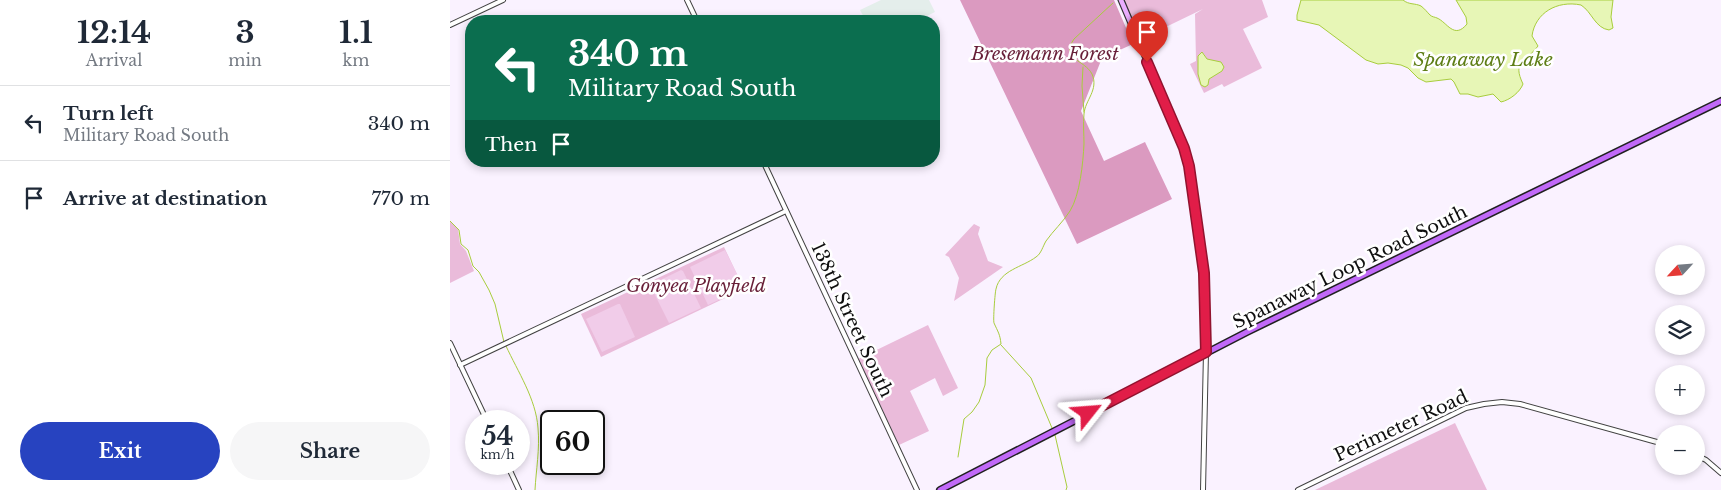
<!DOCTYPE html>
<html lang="en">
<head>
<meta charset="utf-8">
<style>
  :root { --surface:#fff; --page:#f6f6f7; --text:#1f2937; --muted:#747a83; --line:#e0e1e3; --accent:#2743c0 }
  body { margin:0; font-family:"Libre Baskerville",serif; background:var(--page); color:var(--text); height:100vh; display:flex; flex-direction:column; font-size:19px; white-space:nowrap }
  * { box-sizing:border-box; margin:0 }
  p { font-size:16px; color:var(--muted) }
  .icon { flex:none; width:28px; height:28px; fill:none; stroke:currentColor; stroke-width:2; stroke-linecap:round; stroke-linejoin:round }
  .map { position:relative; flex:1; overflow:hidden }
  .side { display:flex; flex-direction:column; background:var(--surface); width:450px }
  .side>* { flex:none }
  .top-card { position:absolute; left:15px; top:15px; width:475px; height:152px; border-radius:20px; box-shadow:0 2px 8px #0003; background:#0b6e4f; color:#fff; overflow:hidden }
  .needle { width:32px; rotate:244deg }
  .buttons { position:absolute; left:1205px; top:245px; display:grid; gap:10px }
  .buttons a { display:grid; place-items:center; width:50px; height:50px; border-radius:50%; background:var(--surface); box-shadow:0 2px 8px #0003; font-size:25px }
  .speed { position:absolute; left:15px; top:410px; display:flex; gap:10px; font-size:25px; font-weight:700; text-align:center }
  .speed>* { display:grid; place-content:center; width:65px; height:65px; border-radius:50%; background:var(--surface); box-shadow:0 2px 8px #0003; line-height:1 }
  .speed small { font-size:12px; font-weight:400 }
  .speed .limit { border:2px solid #111; border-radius:8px; background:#fff; color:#111 }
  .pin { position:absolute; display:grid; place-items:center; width:42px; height:42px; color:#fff; margin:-51px -21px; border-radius:50% 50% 50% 0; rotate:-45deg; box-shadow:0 0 5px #0007 }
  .pin .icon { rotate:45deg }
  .me { position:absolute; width:55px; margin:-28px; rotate:62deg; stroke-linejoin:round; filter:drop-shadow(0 0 4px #0008) }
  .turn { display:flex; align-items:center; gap:18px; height:105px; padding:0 20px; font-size:22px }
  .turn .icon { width:65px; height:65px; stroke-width:2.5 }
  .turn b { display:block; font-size:35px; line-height:42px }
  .then { display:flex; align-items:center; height:48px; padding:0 20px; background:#0003; gap:10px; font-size:19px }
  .eta { display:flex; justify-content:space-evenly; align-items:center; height:85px; text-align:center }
  .eta b { font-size:30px; font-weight:700; line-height:35px }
  .cta { display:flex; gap:10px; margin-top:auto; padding:10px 20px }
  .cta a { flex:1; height:58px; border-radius:30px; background:var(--accent); color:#fff; font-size:20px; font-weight:700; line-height:58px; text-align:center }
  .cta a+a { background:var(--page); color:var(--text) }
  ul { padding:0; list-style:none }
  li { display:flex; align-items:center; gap:15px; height:75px; padding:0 20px; border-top:1px solid var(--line) }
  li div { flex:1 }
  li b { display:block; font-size:19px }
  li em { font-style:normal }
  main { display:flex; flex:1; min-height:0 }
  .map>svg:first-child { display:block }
  .industrial { fill:#e4eeeb }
  .green { fill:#eabbda; fill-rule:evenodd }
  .forest { fill:#db9ac0 }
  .pitch { fill:#f1cce9 }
  .water { fill:#e7f6b6; stroke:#a8cd3d }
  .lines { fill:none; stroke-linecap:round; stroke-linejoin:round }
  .stream { stroke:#a8cd3d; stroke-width:1 }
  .tertiary-casing { stroke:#424242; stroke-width:6 }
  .secondary-casing { stroke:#313131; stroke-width:7 }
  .primary-casing { stroke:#202020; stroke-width:8 }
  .tertiary { stroke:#fff; stroke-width:4 }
  .secondary { stroke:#eaadfe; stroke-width:4.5 }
  .primary { stroke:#c169f8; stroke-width:5 }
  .route-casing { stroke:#92132f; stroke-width:12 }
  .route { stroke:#e11d48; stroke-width:9 }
  .labels { text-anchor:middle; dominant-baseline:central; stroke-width:5; stroke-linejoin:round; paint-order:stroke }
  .park-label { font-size:18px; font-style:italic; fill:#681f38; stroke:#fff }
  .street-label { font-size:18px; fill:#0f0f0f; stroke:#fff }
  .water-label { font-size:19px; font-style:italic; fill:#5e7e16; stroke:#fff }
</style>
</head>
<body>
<main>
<section class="side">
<div class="eta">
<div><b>12:14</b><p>Arrival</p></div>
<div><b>3</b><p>min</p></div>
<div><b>1.1</b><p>km</p></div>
</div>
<ul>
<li><svg class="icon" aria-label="left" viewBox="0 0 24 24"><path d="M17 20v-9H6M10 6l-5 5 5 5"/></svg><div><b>Turn left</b><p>Military Road South</p></div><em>340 m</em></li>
<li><svg class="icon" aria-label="arrive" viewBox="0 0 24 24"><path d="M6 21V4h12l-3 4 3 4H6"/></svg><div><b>Arrive at destination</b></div><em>770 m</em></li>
</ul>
<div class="cta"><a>Exit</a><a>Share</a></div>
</section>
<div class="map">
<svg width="1271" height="490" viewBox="0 0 1271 490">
  <rect width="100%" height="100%" fill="#faf2ff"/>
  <path class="industrial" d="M431,0H479L485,12L466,21H416L410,10Z"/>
  <g class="green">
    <path d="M674,0H812L818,17L793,29L812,68L774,87L772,84L754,93L740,64L746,61L745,14L753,9L691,39ZM754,54L764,75L759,79L758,85L748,74V56Z"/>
    <path d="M0,221L8,229L10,244L16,251L24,271L0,283Z"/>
    <path d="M524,224L530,227L528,234L538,261L553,267L504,301L509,278L499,257L495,255Z"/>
    <path d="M274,247L294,289L151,357L131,314Z"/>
    <path d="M478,325L508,388L493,396L485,378L460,391L479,431L449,445L408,359Z"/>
    <path d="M1005,423L1037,490H865Z"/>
  </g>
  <path class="forest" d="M510,0H664L683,44L652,58L631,111L654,161L695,142L722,199L627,244Z"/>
  <g class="pitch">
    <path d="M275,250L294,288L258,305L240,267Z"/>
    <path d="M231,270L233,271L251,308L219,323L200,285Z"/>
    <path d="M168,304H170L185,337L152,352L136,319Z"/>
  </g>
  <g class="water">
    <path d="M851,0H953C959,5 965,3 971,6C975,9 977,12 980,15C982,17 985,17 987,18C997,22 1004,40 1017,24L1016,17L1006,0H1163L1161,17L1163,28L1159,30C1145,28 1142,12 1131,5C1107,0 1085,13 1082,36L1088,46C1075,63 1062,61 1073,84C1070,92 1060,100 1051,102L1043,94L1028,97L1018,94H1010L1004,82L1001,79L976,82L968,78L958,68L951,65L938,63L928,64L916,60L869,25L847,20V15Z"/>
    <path d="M752,52L757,59L771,62L774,67L772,71L759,79L758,85L755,87L751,85L748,74V56Z"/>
  </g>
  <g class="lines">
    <g class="stream">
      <path d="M633,67L632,86L634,112"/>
      <path d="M0,221L9,230L11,244L18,250L23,266L29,272L39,290L45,304L54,342"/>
      <path d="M551,345L581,378L602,428"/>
      <path d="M56,346C68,372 86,399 88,428C90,449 86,470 85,490"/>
      <path d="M605,435L617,487L616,490"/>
      <path d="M508,457L514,419L522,412L529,402L535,385L537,358L542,350L551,344C550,334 548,332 544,323C543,320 545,292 546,289C550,270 573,267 586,257C591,254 593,246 596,241C603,231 613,222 620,211C630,195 633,163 634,144C634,134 633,124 634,114C635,100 649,90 642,74C635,60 610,59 624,39L663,3"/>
    </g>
    <g class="tertiary-casing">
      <g id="tertiary">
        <path d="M237,0L247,21"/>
        <path d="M0,25L53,0"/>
        <path d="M313,161L467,490"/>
        <path d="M0,343L37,421"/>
        <path d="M10,365L336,211"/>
        <path d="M1246,455L1256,460L1271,473"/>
        <path d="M57,464L69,490"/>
        <path d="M753,490L756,352"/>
        <path d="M848,490L1016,408L1034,404L1052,402L1070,404L1214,444"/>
      </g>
    </g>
    <g class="secondary-casing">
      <path id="secondary" d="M671,0L734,148L741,175L754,273L756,352"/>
    </g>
    <g class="primary-casing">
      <path id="primary" d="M490,490L797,332L1271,101"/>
    </g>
    <use href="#tertiary" class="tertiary"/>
    <use href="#secondary" class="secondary"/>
    <use href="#primary" class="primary"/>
  </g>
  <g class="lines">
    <g class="route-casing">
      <path id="route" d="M638,413L756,352L754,273L739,166L734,148L697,62"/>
    </g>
    <use href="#route" class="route"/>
  </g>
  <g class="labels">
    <g class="park-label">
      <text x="595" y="54">Bresemann Forest</text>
      <text x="246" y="286">Gonyea Playfield</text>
    </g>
    <g class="street-label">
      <text transform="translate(900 267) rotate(-26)">Spanaway Loop Road South</text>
      <text transform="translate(402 320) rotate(65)">138th Street South</text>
      <text transform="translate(951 426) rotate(-25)">Perimeter Road</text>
    </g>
    <g class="water-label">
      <text x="1033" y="59">Spanaway Lake</text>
    </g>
  </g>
</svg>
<div class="buttons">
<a><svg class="needle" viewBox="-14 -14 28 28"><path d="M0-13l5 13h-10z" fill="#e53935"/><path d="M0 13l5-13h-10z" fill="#747a83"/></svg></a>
<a><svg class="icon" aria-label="layers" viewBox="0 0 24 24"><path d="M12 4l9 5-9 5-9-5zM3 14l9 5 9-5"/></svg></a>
<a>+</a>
<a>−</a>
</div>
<div class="speed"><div>54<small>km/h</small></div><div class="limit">60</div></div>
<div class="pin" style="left:697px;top:62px;background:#d93025"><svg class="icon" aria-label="arrive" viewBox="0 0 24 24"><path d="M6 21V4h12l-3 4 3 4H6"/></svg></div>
<svg class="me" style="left:638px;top:413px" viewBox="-20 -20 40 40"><path d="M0-17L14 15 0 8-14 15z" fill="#e11d48" stroke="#fff" stroke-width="4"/></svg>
<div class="top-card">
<div class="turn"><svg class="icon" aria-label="left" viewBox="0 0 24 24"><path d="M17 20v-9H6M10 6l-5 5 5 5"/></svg><div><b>340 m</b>Military Road South</div></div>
<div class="then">Then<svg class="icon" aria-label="arrive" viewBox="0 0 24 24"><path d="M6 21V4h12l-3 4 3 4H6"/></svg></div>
</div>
</div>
</main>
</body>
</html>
